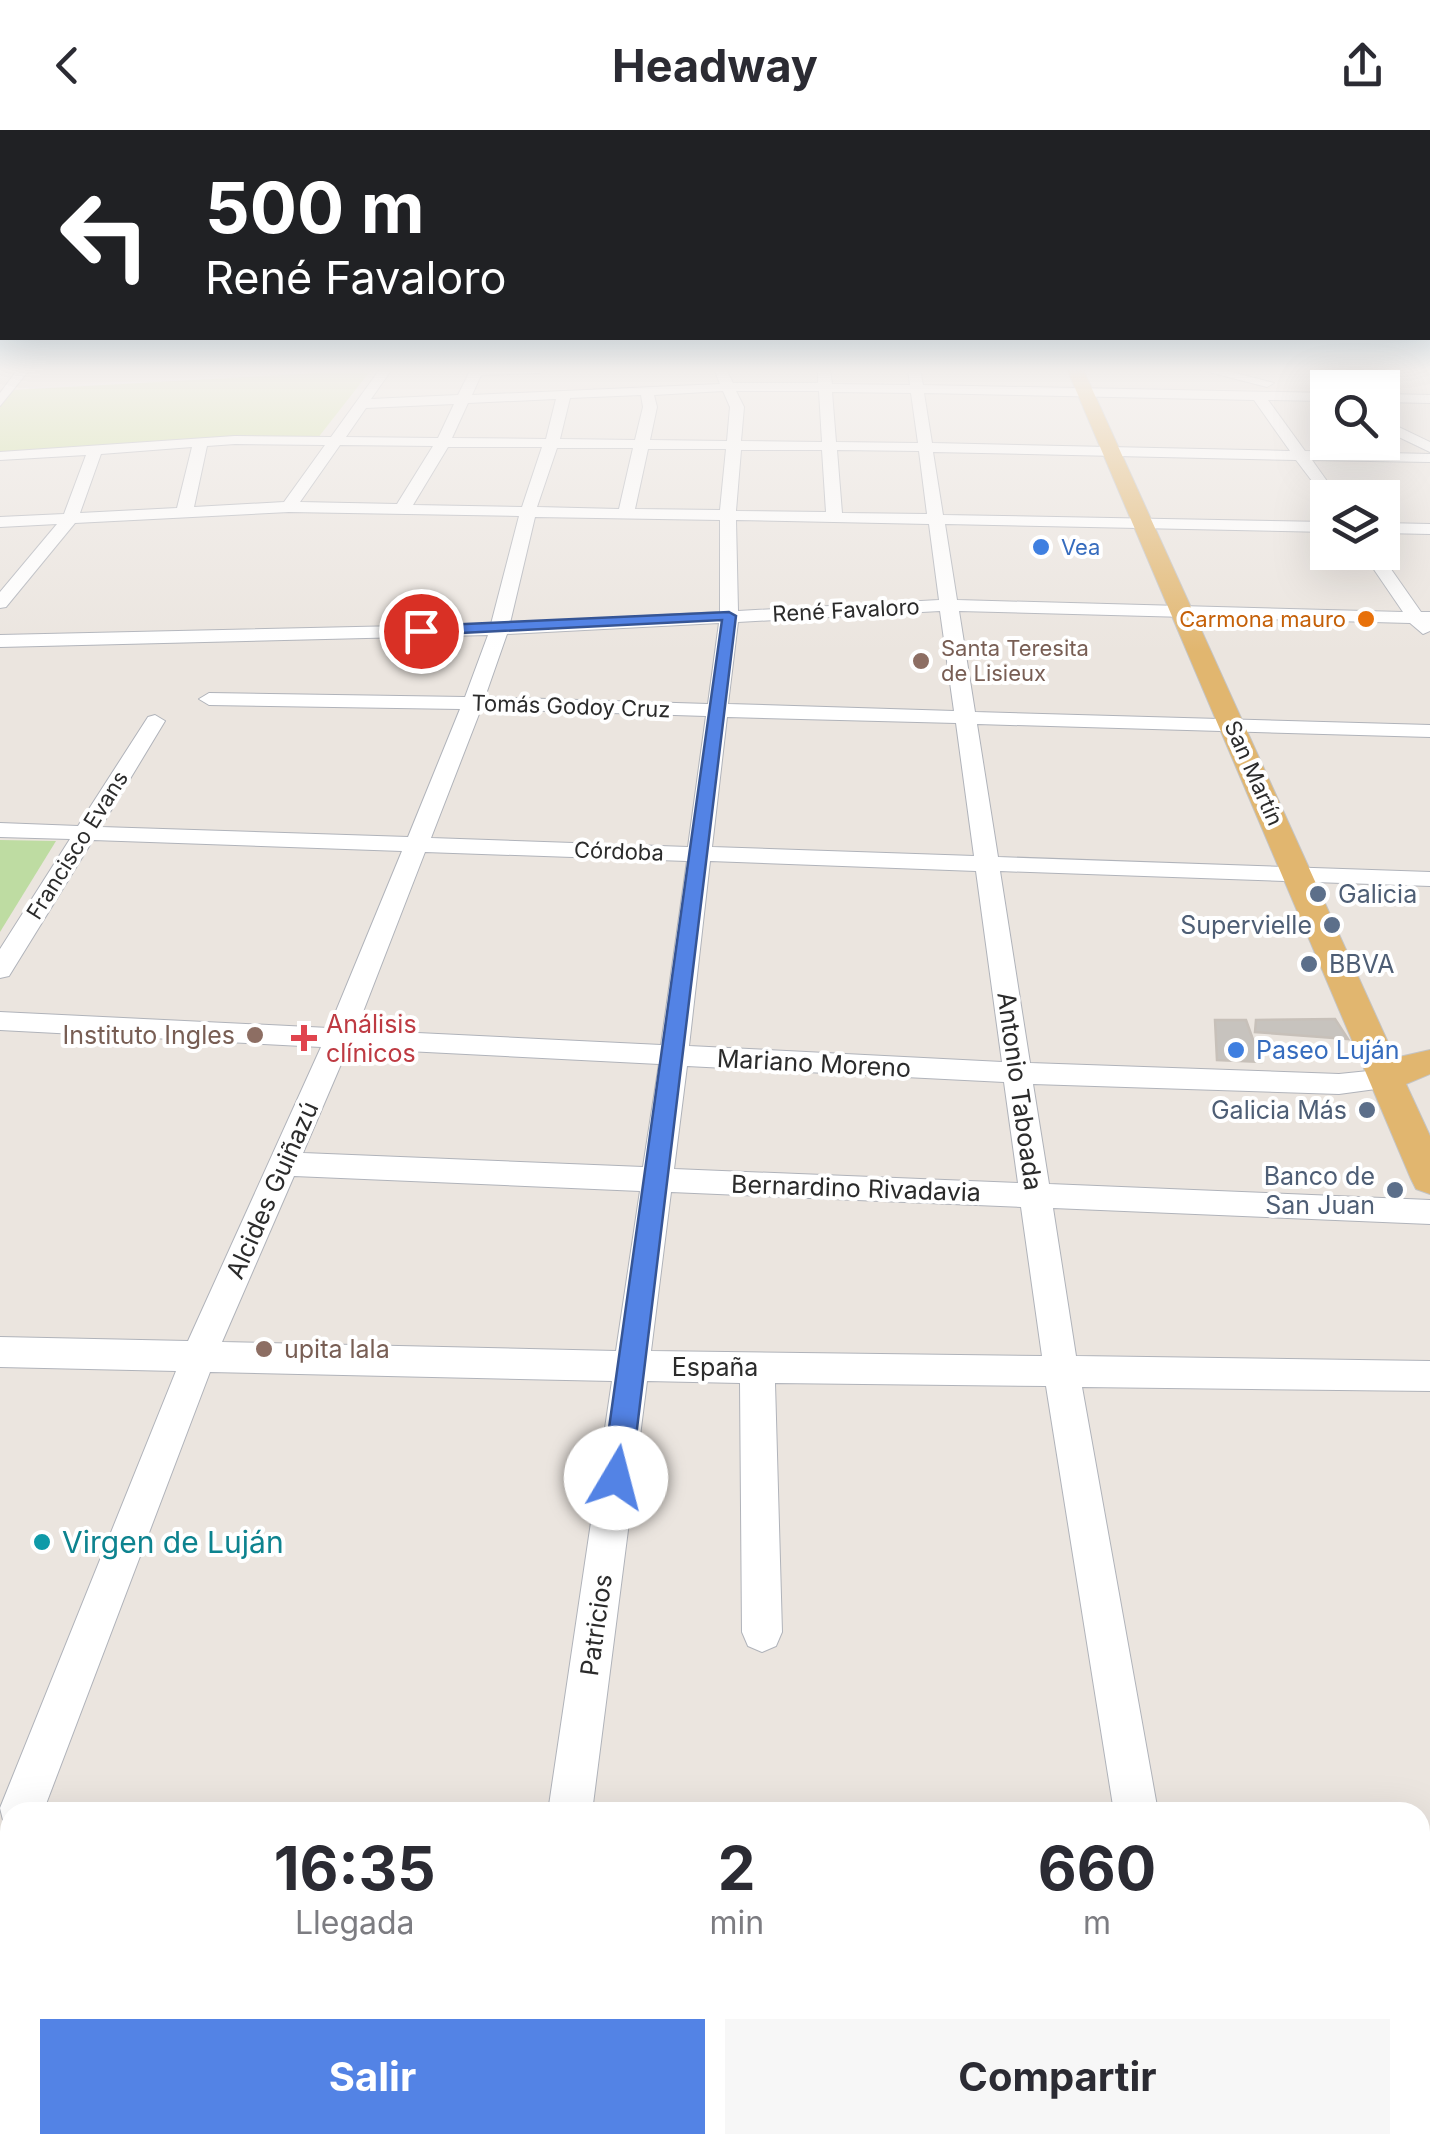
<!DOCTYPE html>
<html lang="es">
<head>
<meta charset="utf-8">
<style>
  :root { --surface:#fff; --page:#f7f7f7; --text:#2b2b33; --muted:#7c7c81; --accent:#5383e5 }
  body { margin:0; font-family:Inter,sans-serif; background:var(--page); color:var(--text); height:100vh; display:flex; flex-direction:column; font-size:38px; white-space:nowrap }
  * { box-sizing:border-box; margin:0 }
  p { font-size:32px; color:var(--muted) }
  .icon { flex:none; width:55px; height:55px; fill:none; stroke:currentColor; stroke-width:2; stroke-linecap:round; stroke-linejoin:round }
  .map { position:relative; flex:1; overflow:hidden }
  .panel { position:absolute; left:0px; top:1672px; width:1430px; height:352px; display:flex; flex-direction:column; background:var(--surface); border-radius:30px 30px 0 0; box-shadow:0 10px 40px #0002 }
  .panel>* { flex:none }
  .guide { position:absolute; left:0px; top:0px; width:1430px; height:210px; box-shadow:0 10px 40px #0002; background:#202124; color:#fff; overflow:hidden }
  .buttons { position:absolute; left:1310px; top:240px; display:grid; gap:20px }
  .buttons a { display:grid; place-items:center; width:90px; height:90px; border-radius:0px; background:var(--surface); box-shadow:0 10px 40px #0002; font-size:50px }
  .pin { position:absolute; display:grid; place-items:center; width:85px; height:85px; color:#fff; margin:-42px; border:5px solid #fff; border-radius:50%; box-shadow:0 2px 10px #0007 }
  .me { position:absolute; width:110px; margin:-55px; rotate:8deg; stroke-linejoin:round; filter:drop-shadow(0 0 8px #0008) }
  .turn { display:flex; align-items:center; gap:35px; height:210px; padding:0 40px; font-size:45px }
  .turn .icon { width:130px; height:130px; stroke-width:2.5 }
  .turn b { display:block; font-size:70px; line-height:85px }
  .eta { display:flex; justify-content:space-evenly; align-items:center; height:170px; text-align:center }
  .eta b { font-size:60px; font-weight:700; line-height:70px }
  .primary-button { display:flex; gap:20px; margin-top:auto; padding:20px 40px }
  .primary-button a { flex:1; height:115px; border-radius:0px; background:var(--accent); color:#fff; font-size:40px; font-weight:700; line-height:115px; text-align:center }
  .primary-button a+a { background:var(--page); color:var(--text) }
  header { display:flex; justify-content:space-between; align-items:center; height:130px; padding:0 40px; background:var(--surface); font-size:45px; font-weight:700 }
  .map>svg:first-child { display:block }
  .education { fill:#ebdfd1 }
  .green { fill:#bedca2 }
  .pitch { fill:#cfe19f }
  .building { fill:#c7c3be; stroke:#c7c0b9; stroke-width:2.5 }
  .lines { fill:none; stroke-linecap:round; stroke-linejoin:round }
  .minor-casing { stroke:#b0b3ba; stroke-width:2 }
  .major-casing { stroke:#c4c4c4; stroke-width:2 }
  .minor { fill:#fff; fill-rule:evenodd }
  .major { fill:#e1b66f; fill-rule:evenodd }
  .route { fill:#5383e5; stroke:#365595; stroke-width:2.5 }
  .shop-dot { fill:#3f7fe0; stroke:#fff; stroke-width:4 }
  .food-dot { fill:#e8710a; stroke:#fff; stroke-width:4 }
  .education-dot { fill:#8d6e63; stroke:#fff; stroke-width:4 }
  .service-dot { fill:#5c6f8a; stroke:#fff; stroke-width:4 }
  .health-dot { fill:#e0444e; stroke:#fff; stroke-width:4 }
  .culture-dot { fill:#0f9aa8; stroke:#fff; stroke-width:4 }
  .labels { text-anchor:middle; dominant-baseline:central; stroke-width:8; stroke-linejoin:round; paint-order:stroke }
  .far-shop-label { font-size:22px; fill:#366cbe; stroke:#fff; text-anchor:start }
  .far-street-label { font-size:22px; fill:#2b2b2b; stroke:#fff }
  .far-food-label { font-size:22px; fill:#c56008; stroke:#fff; text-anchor:end }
  .far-education-label { font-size:22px; fill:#785e54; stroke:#fff; text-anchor:start }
  .service-label { font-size:25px; fill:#4e5e75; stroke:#fff; text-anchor:end }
  .health-label { font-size:25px; fill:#be3a42; stroke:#fff; text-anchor:start }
  .education-label { font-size:25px; fill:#785e54; stroke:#fff; text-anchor:end }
  .shop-label { font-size:25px; fill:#366cbe; stroke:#fff; text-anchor:start }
  .street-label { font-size:25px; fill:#2b2b2b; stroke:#fff }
  .near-culture-label { font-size:30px; fill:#0d838f; stroke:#fff; text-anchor:start }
</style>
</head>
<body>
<header><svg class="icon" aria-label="back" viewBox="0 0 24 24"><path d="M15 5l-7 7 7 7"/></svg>Headway<svg class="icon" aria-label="share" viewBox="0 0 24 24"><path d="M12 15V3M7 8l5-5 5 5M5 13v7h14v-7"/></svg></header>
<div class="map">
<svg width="1430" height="2024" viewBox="0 0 1430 2024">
  <rect width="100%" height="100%" fill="#ebe5df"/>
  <path class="education" d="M28,239H205L202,247L16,258Z"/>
  <path class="green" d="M0,710L56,711L0,802Z"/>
  <path class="pitch" d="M371,240L317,309L0,324V276L14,260Z"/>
  <g class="building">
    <path d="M1335,889L1348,909L1255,902L1256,890Z"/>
    <path d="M1215,890H1246L1261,932L1217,930Z"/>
  </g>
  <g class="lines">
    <g class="minor-casing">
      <g id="minor">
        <path d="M18,239H30L0,276V263Z"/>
        <path d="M380,239H392L371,269L458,265L471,239H546L540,243L481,245L472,265L720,254L714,239H726L733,253H818V239H830L832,254L910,255L908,239H920L923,255L1328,263V271L1268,270L1305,321L1430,324V332L1312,330L1339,368H1328V372L1296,330L933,322L943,385L1328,392V402L945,394L957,470L1403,482L1362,422H1379L1421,482H1430V501L1423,504L1410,493L959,481L975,582L1430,595V607L977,594L998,727L1430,742V756L1000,741L1030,933L1339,944L1388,939L1398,942L1402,949L1398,956L1339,964L1033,954L1049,1054L1430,1070V1094L1053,1078L1076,1226L1430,1231V1261L1082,1257L1158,1682H1114L1046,1256L775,1253L782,1502L776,1516L762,1522L748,1516L742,1502L740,1253L647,1251L592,1682H548L612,1251L210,1242L43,1682H10V1700L5,1698L0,1678L176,1241L0,1237V1207L188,1211L321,917L0,900V882L329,898L402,721L93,710L9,846L0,848V819L70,709L0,707V693L78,696L148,587L155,585L165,591L101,697L408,707L460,579L209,575L199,569L209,563L465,567L488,505L0,517V505L491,494L519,386L289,382L75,393L6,477L0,478V462L57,394L0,397V387L64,384L86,325L0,330V322L235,306L331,307ZM723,261L730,277L727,311L650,310L657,277L654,265ZM736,261H819L822,312L741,311L744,277ZM832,262L911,263L918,313L836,312ZM924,263L1254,270L1290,321L932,313ZM641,265L643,277L635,310L560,309L570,268ZM556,269L546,309L452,308L468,273ZM454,274L438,308L346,307L366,278ZM235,314L325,315L284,372L194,377L207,316ZM340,315L433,316L397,374L300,372ZM192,317L177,378L80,383L101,324ZM448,317H542L522,377L413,375ZM557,318H633L619,379L537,377ZM648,319H726L720,380L635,379ZM741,320H822L826,382L736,381ZM837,320L919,321L927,384L842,383ZM535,387L720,390V482L510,493ZM736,390L929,394L939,470L738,481ZM940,481L954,581L728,574L738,492ZM719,493L708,574L485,567L507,504ZM481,579L706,586L688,717L431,708ZM727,587L956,593L974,726L712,717ZM425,722L687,731L661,915L356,900ZM710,731L976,741L1002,932L689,916ZM348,918L659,934L643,1037L303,1023ZM687,936L1004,952L1018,1053L674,1039ZM294,1046L640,1061L616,1221L222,1212ZM671,1062L1021,1077L1042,1226L651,1221Z"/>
        <path d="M1197,239H1220L1274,253L1267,257Z"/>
        <path d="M1334,239H1347L1362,258H1349Z"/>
        <path d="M1382,264L1430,265V273L1382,272Z"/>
        <path d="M1382,289L1430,312V322L1382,299Z"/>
        <path d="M1382,393L1430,394V404L1382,403Z"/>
        <path d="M501,2015H553L552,2024H500Z"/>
        <path d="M1168,2015H1220L1222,2024H1170Z"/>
      </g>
    </g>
    <g class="major-casing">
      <g id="major">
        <path d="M1067,239H1083L1395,928L1430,920V944L1406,954L1430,1006V1064L1416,1059L1411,1049Z"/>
        <rect x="0" y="1707" width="10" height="58"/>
        <rect x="1420" y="1728" width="10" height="58"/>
      </g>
    </g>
    <use href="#minor" class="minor"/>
    <use href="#major" class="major"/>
  </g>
  <linearGradient id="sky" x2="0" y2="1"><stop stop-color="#7ec1e5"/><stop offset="0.46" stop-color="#f6f3f1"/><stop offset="1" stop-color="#f6f3f1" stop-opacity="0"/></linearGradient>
  <rect width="1430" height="522" fill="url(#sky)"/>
  <path class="route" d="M729,482L736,486L631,1348L627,1357L616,1361L606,1357L602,1348L722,490L421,505L414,501L421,496Z"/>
  <g class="shop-dot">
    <circle cx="1041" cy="417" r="10"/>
    <circle cx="1236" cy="920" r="10"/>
  </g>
  <circle class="food-dot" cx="1366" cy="489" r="10"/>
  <g class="education-dot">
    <circle cx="921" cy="531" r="10"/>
    <circle cx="255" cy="905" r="10"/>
    <circle cx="264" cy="1219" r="10"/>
  </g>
  <g class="service-dot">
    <circle cx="1318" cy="764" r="10"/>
    <circle cx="1332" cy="795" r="10"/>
    <circle cx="1309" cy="834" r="10"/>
    <circle cx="1367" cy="980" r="10"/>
    <circle cx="1395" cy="1060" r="10"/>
  </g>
  <path class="health-dot" d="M299 893h10v10h10v10h-10v10h-10v-10h-10v-10h10z"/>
  <circle class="culture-dot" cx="42" cy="1412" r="10"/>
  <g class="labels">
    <g class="far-shop-label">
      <text x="1061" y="417">Vea</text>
    </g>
    <g class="far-street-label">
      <text transform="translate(846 480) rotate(-3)">René Favaloro</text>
      <text transform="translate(571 576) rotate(2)">Tomás Godoy Cruz</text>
      <text transform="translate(1254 643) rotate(66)">San Martín</text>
      <text transform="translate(77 715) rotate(-58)">Francisco Evans</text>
      <text transform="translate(619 721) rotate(2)">Córdoba</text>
    </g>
    <g class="far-food-label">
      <text x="1346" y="489">Carmona mauro</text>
    </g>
    <g class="far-education-label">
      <text x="941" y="518">Santa Teresita<tspan x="941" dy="25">de Lisieux</tspan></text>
    </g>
    <g class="service-label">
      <text x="1338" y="764" text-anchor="start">Galicia</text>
      <text x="1312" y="795">Supervielle</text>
      <text x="1329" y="834" text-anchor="start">BBVA</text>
      <text x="1347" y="980">Galicia Más</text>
      <text x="1375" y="1046">Banco de<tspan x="1375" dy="29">San Juan</tspan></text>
    </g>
    <g class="health-label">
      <text x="326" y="894">Análisis<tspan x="326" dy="29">clínicos</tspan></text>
    </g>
    <g class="education-label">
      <text x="235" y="905">Instituto Ingles</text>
      <text x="284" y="1219" text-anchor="start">upita lala</text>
    </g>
    <g class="shop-label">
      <text x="1256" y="920">Paseo Luján</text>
    </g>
    <g class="street-label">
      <text transform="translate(814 933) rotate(3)">Mariano Moreno</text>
      <text transform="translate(1020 961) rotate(82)">Antonio Taboada</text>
      <text transform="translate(856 1058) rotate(2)">Bernardino Rivadavia</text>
      <text transform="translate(272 1060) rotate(-66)">Alcides Guiñazú</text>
      <text x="715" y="1237">España</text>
      <text transform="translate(596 1495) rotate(-82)">Patricios</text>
    </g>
    <g class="near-culture-label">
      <text x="62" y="1412">Virgen de Luján</text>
    </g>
  </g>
</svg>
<div class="buttons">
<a><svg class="icon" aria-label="search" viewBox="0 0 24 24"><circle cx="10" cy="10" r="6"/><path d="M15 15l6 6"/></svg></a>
<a><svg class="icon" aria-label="layers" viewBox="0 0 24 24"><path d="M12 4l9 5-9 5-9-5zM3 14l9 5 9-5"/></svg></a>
</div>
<div class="pin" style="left:421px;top:501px;background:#d93025"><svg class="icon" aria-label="arrive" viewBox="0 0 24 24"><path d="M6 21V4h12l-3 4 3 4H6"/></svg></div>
<svg class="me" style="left:616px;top:1348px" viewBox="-20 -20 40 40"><circle r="19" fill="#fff"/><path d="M0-13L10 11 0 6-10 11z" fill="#5383e5"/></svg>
<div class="guide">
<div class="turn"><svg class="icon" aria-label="left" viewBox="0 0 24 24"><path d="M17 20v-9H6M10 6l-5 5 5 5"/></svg><div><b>500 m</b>René Favaloro</div></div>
</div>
<section class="panel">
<div class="eta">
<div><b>16:35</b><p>Llegada</p></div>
<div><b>2</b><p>min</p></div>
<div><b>660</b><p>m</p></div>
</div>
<div class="primary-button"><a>Salir</a><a>Compartir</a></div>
</section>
</div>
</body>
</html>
